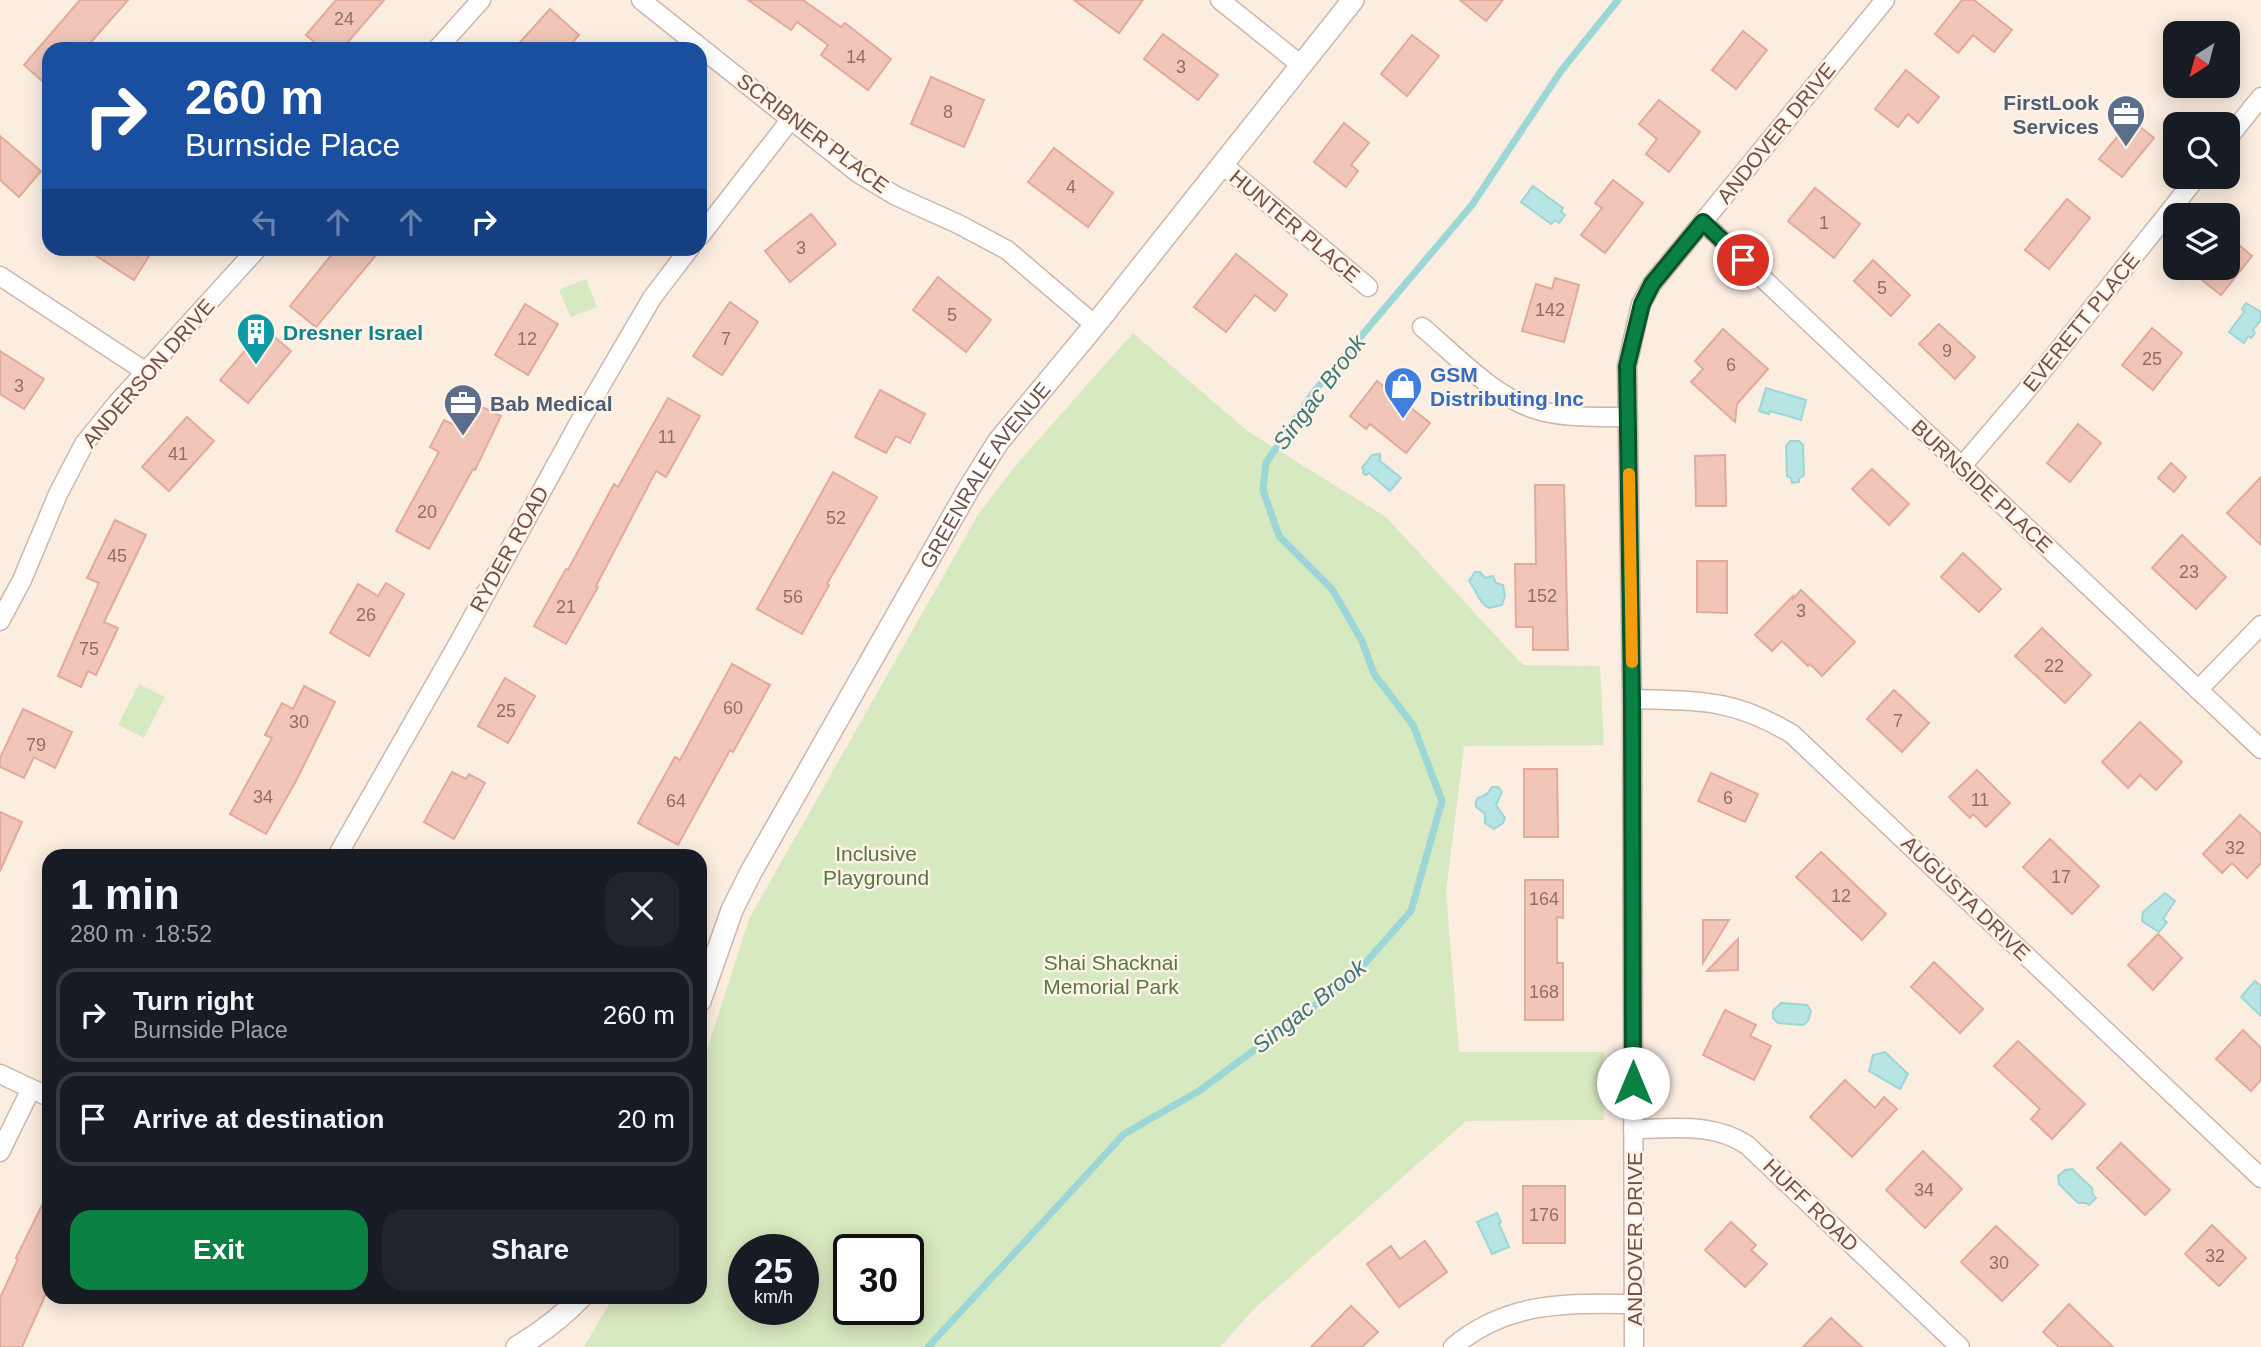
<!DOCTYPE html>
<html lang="en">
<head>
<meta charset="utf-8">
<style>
  :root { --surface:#171b24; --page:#20242c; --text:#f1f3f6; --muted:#9ea1a6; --line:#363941; --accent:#0b8043 }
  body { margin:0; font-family:Arial,sans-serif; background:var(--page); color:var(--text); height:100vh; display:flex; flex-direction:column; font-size:26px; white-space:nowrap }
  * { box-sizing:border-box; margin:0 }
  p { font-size:23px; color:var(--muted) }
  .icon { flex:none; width:38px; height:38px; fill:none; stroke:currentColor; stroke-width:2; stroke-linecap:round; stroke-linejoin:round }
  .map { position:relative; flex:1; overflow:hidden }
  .sheet { position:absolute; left:42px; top:849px; width:665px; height:455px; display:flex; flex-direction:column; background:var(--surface); border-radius:21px; box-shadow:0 4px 18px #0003 }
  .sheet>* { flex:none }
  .hud { position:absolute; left:42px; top:42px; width:665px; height:214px; border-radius:21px; box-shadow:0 4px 18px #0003; background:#1a4fa0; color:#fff; overflow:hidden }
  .needle { width:46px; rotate:216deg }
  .tools { position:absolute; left:2163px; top:21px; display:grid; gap:14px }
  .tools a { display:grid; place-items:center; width:77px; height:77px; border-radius:14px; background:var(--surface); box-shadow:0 4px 18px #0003; font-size:35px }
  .speed { position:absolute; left:728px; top:1234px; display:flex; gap:14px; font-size:35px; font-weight:700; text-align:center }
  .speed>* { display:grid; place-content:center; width:91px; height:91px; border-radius:50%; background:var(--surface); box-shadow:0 4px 18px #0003; line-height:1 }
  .speed small { font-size:18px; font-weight:400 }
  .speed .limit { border:4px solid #111; border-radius:10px; background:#fff; color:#111 }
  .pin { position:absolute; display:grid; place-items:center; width:60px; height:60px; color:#fff; margin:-30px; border:4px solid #fff; border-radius:50%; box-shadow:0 2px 7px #0007 }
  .me { position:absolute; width:77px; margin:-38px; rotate:0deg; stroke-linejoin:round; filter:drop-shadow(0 0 5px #0008) }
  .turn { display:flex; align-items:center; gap:24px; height:147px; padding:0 28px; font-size:32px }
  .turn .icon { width:91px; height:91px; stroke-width:2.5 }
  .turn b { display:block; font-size:49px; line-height:60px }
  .lanes { display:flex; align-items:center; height:66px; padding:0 28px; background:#0003; justify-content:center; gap:35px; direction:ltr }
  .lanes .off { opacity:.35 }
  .round { display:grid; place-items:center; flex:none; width:74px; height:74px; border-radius:21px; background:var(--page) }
  .headline { display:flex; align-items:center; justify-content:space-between; height:119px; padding:0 28px }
  h1 { font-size:42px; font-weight:800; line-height:52px }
  .action { display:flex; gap:14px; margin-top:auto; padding:14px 28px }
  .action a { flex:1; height:80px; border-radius:21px; background:var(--accent); color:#fff; font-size:28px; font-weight:800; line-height:80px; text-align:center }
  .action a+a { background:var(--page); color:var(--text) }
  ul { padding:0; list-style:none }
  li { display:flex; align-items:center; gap:21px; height:94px; margin:0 14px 10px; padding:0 14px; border:4px solid var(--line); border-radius:21px }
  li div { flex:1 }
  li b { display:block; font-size:26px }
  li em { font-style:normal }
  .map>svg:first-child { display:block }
  .green { fill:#d7e9c0; fill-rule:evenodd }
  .water { fill:#b6e5e4; stroke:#9cd6d6; stroke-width:2 }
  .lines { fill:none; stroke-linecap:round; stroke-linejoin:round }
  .stream { stroke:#9cd6d6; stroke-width:7 }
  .building { fill:#f1c6b9; stroke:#e3aa99; stroke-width:2 }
  .minor-casing { stroke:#cfb5ab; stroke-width:21 }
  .tertiary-casing { stroke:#cfb5ab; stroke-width:24 }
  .minor { stroke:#fff; stroke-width:18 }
  .tertiary { stroke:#fff; stroke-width:21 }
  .route-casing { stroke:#07532c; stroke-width:18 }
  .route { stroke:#0b8043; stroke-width:12 }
  .slow { stroke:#f59e0b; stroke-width:12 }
  .labels { text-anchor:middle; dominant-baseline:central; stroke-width:5; stroke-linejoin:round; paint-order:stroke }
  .number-label { font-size:18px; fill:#926e64 }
  .service-label { font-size:21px; font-weight:bold; fill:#4e5e75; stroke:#fff2e6; text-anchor:end }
  .street-label { font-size:21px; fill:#725148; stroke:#fff2e6 }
  .culture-label { font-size:21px; font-weight:bold; fill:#0d838f; stroke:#fff2e6; text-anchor:start }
  .shop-label { font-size:21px; font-weight:bold; fill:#366cbe; stroke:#fff2e6; text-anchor:start }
  .park-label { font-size:21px; fill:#597841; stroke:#fff2e6 }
  .water-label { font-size:23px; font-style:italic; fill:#3c7878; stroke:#fff2e6 }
</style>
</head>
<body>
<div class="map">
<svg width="2261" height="1347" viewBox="0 0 2261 1347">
  <rect width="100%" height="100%" fill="#fcede1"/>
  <g class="green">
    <path d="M586,279L597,307L571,317L559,290Z"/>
    <path d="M1133,333L1249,432L1386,517L1523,665L1600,666L1604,745L1464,746L1446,892L1459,1052H1604V1120L1466,1121L1254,1309L1220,1347H584L613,1297H700V1072L749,919L979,513L1016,465ZM744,1250H803V1309H744ZM849,1250H908V1309H849Z"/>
    <path d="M139,684L165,697L144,738L118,725Z"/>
  </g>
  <g class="water">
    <path d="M1533,186L1563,208L1561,212L1565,215L1559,223L1555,220L1551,224L1521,202Z"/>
    <path d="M2246,303L2261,312V320L2253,330L2255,333L2251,338L2248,336L2244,343L2229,332L2244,312L2242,309Z"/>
    <path d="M1766,388L1806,400L1801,420L1770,411L1769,414L1759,411Z"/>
    <path d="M1790,441H1799L1803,445L1804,475L1799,479V482L1792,483L1791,478L1787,476L1786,446Z"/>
    <path d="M1380,454V461L1401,478L1390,491L1369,473L1366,475L1363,473L1364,470L1362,468L1372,455Z"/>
    <path d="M1475,572H1480L1485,578L1493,576L1496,583L1503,585L1505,596L1502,605L1489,608C1478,602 1477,591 1469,581Z"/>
    <path d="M1492,787H1498L1502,792L1496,805L1505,818L1503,823L1494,829L1485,823V814C1480,809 1471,807 1478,798L1487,794Z"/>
    <path d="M2165,893L2175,901L2163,919L2167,922L2159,932L2142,921L2143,912Z"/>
    <path d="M2255,981L2261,986V1016L2241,997Z"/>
    <path d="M1781,1003L1807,1005L1811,1011L1808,1021L1803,1025L1778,1023L1773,1018V1011Z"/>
    <path d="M1885,1052L1908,1074L1900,1089L1869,1071L1873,1055Z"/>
    <path d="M2072,1169L2092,1188L2093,1195L2096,1198L2089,1205L2086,1203H2078L2059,1184L2058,1176L2065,1170Z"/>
    <path d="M1497,1213L1501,1222L1499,1224L1509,1247L1492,1254L1477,1222Z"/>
  </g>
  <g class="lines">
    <path class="stream" d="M928,1347L1124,1134L1199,1091L1353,977L1411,911L1442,801L1413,725L1374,674L1362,641L1332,589L1279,536L1263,490L1266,463L1313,393L1472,205L1561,71L1618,0"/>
  </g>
  <g class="building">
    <path d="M80,0H128L85,49H49V87L24,65Z"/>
    <path d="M336,0H384L342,49H322L306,35Z"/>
    <path d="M748,0H803L841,27L845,23L891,59L868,90L821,55L828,45L797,22L791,30Z"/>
    <path d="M1074,0H1143L1119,33Z"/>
    <path d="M1460,0H1503L1486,21Z"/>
    <path d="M1962,0H1974L2012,30L1994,52L1973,35L1958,53L1935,34Z"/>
    <path d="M550,9L579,35L567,49H514Z"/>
    <path d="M1743,31L1767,50L1736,89L1712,70Z"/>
    <path d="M1163,34L1218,75L1198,100L1144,59Z"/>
    <path d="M1412,35L1439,56L1407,96L1381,74Z"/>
    <path d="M1906,70L1939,97L1918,123L1908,114L1898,127L1875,109Z"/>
    <path d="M931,77L984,100L964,147L911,124Z"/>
    <path d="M1659,100L1700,132L1669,172L1646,154L1657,139L1639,124Z"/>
    <path d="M2131,120L2154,138L2122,177L2099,159Z"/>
    <path d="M1344,123L1369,143L1351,165L1358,171L1346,187L1314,162Z"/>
    <path d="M0,136L41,171L19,197L0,180Z"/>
    <path d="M1054,148L1113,193L1088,227L1028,182Z"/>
    <path d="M1613,180L1643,203L1605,253L1581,235L1602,208L1595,203Z"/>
    <path d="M1815,188L1860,224L1834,258L1788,221Z"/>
    <path d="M2067,199L2090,218L2049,269L2025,250Z"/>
    <path d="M811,214L836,244L790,282L765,251Z"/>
    <path d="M2228,236L2252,256L2221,295L2187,268H2228Z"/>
    <path d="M84,248H154L134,280Z"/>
    <path d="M337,248H382L316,327L290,306Z"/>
    <path d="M1236,254L1287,295L1275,311L1255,295L1226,332L1194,307Z"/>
    <path d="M1873,260L1910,295L1891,316L1854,281Z"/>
    <path d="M938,277L991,320L966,352L913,310Z"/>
    <path d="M1555,278L1579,285L1564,342L1522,331L1536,284L1552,289Z"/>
    <path d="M730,302L758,322L722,375L693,356Z"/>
    <path d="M525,304L558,324L528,375L495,355Z"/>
    <path d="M1939,324L1975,357L1955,379L1919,344Z"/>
    <path d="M264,328L291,351L248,403L220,380Z"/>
    <path d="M2152,328L2182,353L2153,390L2122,365Z"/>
    <path d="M1723,329L1768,369L1737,404L1735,422L1691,382L1703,369L1695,361Z"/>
    <path d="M0,351L44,379L24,409L0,394Z"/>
    <path d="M1377,381L1430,423L1406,453L1370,424L1366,429L1350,416Z"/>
    <path d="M880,390L925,414L910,443L896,436L886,453L855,437Z"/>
    <path d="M668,398L700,416L666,477L656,471L596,586L598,587L566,644L534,626L566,569L568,570L614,484L618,487Z"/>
    <path d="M469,401L501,416L475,470L473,469L429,549L396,531L439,452L430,447L444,420L456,426Z"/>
    <path d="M187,417L214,441L169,491L142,467Z"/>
    <path d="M2078,424L2101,443L2070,482L2047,463Z"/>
    <path d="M1725,455L1726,506H1696L1695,456Z"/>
    <path d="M2171,463L2186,477L2174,492L2158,478Z"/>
    <path d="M1872,469L1909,504L1889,525L1852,489Z"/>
    <path d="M833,472L877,497L827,584L829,585L802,634L757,609Z"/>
    <path d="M2261,477V545L2227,513Z"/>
    <path d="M1535,485H1564L1568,650H1533V627H1516L1515,564H1536Z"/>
    <path d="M115,520L146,535L104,622L118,628L96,675L88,671L81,687L58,676L99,583L87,578Z"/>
    <path d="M2182,535L2226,577L2196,609L2152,568Z"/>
    <path d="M1963,553L2001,589L1979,612L1941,577Z"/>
    <path d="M1697,561H1727V613L1697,612Z"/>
    <path d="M386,583L404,594L369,656L330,633L358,584L378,596Z"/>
    <path d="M1801,590L1855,642L1822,676L1810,664L1808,666L1782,641L1772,651L1755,635L1793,596V599Z"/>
    <path d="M2042,628L2091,675L2065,703L2015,656Z"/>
    <path d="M732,664L770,685L733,752L730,750L678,845L638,823L675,757L680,760Z"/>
    <path d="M505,678L535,696L508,743L478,726Z"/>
    <path d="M304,686L335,702L296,781L266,834L230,814L272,738L265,735L282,703L293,709Z"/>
    <path d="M1894,690L1929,723L1902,752L1867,719Z"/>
    <path d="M23,709L72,732L55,768L34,757L24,778L0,767V758Z"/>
    <path d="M2140,722L2182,762L2156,790L2140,775L2128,788L2102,762Z"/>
    <path d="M1524,769H1557L1558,837H1524Z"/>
    <path d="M1977,770L2010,803L1986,827L1973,814L1970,818L1949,797Z"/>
    <path d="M452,772L466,779L469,774L485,783L454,839L424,822Z"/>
    <path d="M1711,773L1758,794L1745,822L1698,801Z"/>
    <path d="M0,812L22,822L0,871Z"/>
    <path d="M2240,815L2261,834V863L2247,878L2232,863L2222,873L2203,854Z"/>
    <path d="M2050,839L2099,886L2072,914L2023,867Z"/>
    <path d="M1821,852L1886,914L1862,940L1796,877Z"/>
    <path d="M1525,880H1563V918L1557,917V963H1563V1020H1525Z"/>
    <path d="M1703,920H1729L1703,963Z"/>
    <path d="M2158,934L2182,958L2153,990L2128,965Z"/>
    <path d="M1738,939V970L1707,971Z"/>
    <path d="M1934,962L1983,1009L1960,1033L1911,987Z"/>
    <path d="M1725,1010L1756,1025L1750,1036L1771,1046L1754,1080L1703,1055Z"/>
    <path d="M2243,1030L2261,1048V1080L2251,1091L2216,1059Z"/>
    <path d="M2018,1041L2085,1104L2052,1139L2031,1119L2040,1109L1994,1066Z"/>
    <path d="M1845,1080L1875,1108L1884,1097L1897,1109L1852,1157L1810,1117Z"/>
    <path d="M2121,1143L2170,1190L2145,1215L2097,1168Z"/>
    <path d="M1923,1151L1962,1189L1925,1228L1886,1190Z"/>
    <rect x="1523" y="1186" width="42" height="57"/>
    <path d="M49,1191V1287L22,1347H0V1298L18,1259L16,1258Z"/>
    <path d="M1731,1222L1756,1245L1751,1250L1767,1264L1745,1287L1705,1250Z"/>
    <path d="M2212,1225L2246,1258L2219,1286L2185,1254Z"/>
    <path d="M1996,1226L2038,1265L2002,1301L1961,1262Z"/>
    <path d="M1425,1241L1447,1272L1399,1307L1367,1264L1391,1246L1400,1259Z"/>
    <path d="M2069,1304L2113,1347H2059L2043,1332Z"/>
    <path d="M1351,1306L1378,1332L1362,1347H1311Z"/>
    <path d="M1831,1318L1862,1347H1803Z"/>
  </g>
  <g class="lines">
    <g class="minor-casing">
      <g id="minor">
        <path d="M641,0L858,173L896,196L958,224L1007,250L1095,325"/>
        <path d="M1220,0L1301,65"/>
        <path d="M437,49L481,0"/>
        <path d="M2228,138L2261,97"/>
        <path d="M1222,164L1368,287"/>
        <path d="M1703,222L2261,749"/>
        <path d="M700,236L791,119"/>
        <path d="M0,276L146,372"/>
        <path d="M1422,327C1458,357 1495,399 1541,411C1569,418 1599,417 1628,417"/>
        <path d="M1962,466L2026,391L2197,177"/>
        <path d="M0,621L22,580L58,494L84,444L118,402L258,248"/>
        <path d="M2198,690L2261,625"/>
        <path d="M1632,699C1699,701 1732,698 1792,734L2261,1178"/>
        <path d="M337,856L458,644L580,421L652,298L690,248"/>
        <path d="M0,1074L49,1097"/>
        <path d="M1633,1129C1673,1129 1713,1122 1747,1145L1960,1347"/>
        <path d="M0,1152L31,1089"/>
        <path d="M1453,1347C1507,1301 1568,1303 1634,1304"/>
        <path d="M1634,1347L1632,699L1627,366L1641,304L1652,284L1885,0"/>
      </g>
    </g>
    <g class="tertiary-casing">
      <g id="tertiary">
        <path id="s1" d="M700,1001L732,910L751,872L968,490L998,442L1095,325L1353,0"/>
        <path d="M517,1347C541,1333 562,1317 581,1297"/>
      </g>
    </g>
    <use href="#minor" class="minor"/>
    <use href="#tertiary" class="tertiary"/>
  </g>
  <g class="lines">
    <g class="route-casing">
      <path id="route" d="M1633,1083L1632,699L1627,366L1642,304L1652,284L1703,222L1743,260"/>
    </g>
    <use href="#route" class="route"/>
    <path class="slow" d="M1629,474L1632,662"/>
  </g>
  <defs>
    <g id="office-pin" transform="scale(2.0125)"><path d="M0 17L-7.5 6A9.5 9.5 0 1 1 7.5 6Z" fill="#5c6f8a" stroke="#fff2e6"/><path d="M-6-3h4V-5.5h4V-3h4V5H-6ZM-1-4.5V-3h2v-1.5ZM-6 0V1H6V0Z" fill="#fff"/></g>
    <g id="building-pin" transform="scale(2.0125)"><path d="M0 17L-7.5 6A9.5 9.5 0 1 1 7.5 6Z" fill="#0f9aa8" stroke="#fff2e6"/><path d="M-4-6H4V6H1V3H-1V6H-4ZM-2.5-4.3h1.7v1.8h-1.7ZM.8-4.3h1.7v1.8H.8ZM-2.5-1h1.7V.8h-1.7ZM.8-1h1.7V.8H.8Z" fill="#fff"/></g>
    <g id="shop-pin" transform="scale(2.0125)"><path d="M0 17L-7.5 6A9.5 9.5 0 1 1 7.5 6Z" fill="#3f7fe0" stroke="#fff2e6"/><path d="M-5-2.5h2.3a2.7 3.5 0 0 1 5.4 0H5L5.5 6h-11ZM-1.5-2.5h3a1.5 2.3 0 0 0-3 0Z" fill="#fff"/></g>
  </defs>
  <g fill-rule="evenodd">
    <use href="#office-pin" x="2126" y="114"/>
    <use href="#building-pin" x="256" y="332"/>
    <use href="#shop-pin" x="1403" y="386"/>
    <use href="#office-pin" x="463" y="403"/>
  </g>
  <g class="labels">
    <g class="number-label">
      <text x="344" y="19">24</text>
      <text x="856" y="57">14</text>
      <text x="1181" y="67">3</text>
      <text x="948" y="112">8</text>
      <text x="1071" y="187">4</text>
      <text x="1824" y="223">1</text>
      <text x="801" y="248">3</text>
      <text x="1882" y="288">5</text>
      <text x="1550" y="310">142</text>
      <text x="952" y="315">5</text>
      <text x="527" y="339">12</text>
      <text x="726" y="339">7</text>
      <text x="1947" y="351">9</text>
      <text x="2152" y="359">25</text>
      <text x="1731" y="365">6</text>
      <text x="19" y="386">3</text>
      <text x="667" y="437">11</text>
      <text x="178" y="454">41</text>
      <text x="427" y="512">20</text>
      <text x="836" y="518">52</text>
      <text x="117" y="556">45</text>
      <text x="2189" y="572">23</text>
      <text x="1542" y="596">152</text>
      <text x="793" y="597">56</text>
      <text x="566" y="607">21</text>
      <text x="1801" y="611">3</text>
      <text x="366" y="615">26</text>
      <text x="89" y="649">75</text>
      <text x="2054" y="666">22</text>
      <text x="733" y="708">60</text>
      <text x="506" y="711">25</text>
      <text x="1898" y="721">7</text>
      <text x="299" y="722">30</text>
      <text x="36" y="745">79</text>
      <text x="263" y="797">34</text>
      <text x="1728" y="798">6</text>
      <text x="1980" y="800">11</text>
      <text x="676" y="801">64</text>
      <text x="2235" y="848">32</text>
      <text x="2061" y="877">17</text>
      <text x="1841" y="896">12</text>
      <text x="1544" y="899">164</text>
      <text x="1544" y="992">168</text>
      <text x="1924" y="1190">34</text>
      <text x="1544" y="1215">176</text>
      <text x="2215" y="1256">32</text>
      <text x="1999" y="1263">30</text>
    </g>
    <g class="service-label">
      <text x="2099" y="102">FirstLook<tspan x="2099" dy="24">Services</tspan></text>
      <text x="490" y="403" text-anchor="start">Bab Medical</text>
    </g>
    <g class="street-label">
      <text transform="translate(813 133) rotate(37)">SCRIBNER PLACE</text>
      <text transform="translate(1776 133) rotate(-51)">ANDOVER DRIVE</text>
      <text transform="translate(1295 226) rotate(40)">HUNTER PLACE</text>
      <text transform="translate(2081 322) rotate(-51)">EVERETT PLACE</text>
      <text transform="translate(148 373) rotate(-49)">ANDERSON DRIVE</text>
      <text stroke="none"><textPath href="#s1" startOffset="600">GREENRALE AVENUE</textPath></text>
      <text transform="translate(1982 486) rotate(43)">BURNSIDE PLACE</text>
      <text transform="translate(509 549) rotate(-61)">RYDER ROAD</text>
      <text transform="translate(1966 898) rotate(44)">AUGUSTA DRIVE</text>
      <text transform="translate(1811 1205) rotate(44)">HUFF ROAD</text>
      <text transform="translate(1634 1239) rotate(-90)">ANDOVER DRIVE</text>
    </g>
    <g class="culture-label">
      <text x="283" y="332">Dresner Israel</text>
    </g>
    <g class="shop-label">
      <text x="1430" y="374">GSM<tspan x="1430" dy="24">Distributing Inc</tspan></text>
    </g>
    <g class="park-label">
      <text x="876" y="853">Inclusive<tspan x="876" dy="24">Playground</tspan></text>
      <text x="1111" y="962">Shai Shacknai<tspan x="1111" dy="24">Memorial Park</tspan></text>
    </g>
    <g class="water-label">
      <text transform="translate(1319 392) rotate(-53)">Singac Brook</text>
      <text transform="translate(1309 1006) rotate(-38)">Singac Brook</text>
    </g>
  </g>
</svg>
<div class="tools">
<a><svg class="needle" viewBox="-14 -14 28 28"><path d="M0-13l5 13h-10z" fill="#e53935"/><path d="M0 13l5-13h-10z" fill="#9ea1a6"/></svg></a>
<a><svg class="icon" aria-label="search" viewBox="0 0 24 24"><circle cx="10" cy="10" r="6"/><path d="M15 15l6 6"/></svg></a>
<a><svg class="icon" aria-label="layers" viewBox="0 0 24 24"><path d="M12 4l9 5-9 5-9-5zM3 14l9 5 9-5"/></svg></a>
</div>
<div class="speed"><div>25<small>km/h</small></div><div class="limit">30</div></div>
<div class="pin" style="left:1743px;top:260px;background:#d93025"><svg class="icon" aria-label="arrive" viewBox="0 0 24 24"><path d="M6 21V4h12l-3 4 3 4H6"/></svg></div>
<svg class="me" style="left:1633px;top:1083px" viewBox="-20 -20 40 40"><circle r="19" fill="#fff"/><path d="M0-13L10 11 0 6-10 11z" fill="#0b8043"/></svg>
<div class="hud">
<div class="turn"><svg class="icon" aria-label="right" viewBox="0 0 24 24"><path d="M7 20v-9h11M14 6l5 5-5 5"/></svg><div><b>260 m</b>Burnside Place</div></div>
<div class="lanes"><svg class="icon off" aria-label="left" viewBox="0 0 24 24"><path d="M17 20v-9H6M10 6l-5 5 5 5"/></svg><svg class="icon off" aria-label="ahead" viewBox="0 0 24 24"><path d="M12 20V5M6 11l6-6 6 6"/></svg><svg class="icon off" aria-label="ahead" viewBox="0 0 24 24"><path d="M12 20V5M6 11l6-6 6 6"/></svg><svg class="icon" aria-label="right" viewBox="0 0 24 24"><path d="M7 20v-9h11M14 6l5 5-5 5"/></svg></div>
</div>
<section class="sheet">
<div class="headline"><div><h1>1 min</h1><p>280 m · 18:52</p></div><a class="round"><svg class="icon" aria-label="close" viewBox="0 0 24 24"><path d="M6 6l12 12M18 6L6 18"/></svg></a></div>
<ul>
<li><svg class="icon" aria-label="right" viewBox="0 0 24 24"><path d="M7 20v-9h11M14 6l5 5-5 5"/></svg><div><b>Turn right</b><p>Burnside Place</p></div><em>260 m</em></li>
<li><svg class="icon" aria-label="arrive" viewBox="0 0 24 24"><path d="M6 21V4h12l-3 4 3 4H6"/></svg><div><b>Arrive at destination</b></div><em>20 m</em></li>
</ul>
<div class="action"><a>Exit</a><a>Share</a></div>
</section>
</div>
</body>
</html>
